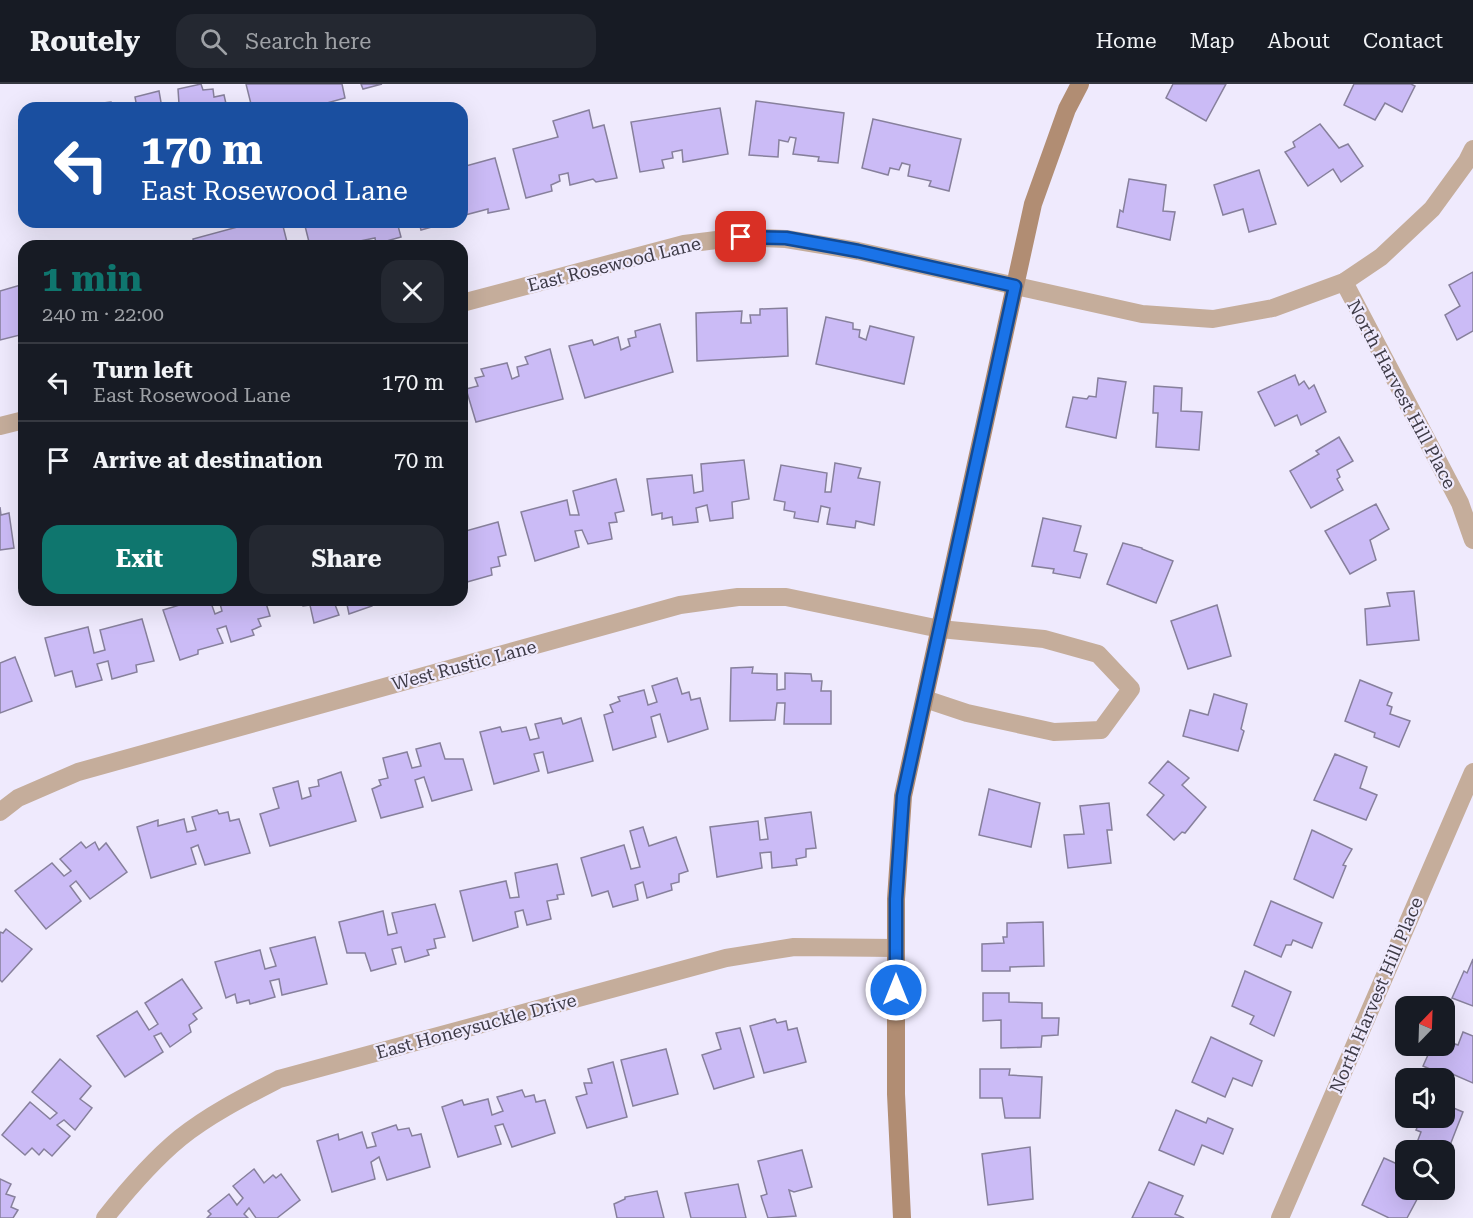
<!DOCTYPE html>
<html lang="en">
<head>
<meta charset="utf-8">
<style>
  :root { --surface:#171b24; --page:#242831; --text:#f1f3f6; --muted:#9ea1a6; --line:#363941; --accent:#0f766e }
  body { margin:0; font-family:"Roboto Serif",serif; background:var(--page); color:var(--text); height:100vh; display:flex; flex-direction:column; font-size:22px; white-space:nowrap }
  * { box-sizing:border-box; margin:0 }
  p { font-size:20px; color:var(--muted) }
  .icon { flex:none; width:33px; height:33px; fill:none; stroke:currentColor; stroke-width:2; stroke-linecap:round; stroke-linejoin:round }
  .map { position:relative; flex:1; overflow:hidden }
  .side { position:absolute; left:18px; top:156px; width:450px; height:366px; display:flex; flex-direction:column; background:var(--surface); border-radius:18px; box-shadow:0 6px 24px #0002 }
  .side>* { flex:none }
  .banner { position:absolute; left:18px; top:18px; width:450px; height:126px; border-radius:18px; box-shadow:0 6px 24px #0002; background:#1a4fa0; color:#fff; overflow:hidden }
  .needle { width:39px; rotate:23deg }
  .controls { position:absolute; left:1395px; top:912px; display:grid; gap:12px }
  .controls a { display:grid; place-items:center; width:60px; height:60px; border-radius:12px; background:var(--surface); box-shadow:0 6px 24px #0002; font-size:30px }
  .pin { position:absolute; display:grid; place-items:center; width:51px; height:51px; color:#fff; margin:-26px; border-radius:12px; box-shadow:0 3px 9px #0006 }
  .me { position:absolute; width:66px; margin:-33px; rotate:0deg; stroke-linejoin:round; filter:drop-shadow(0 0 4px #0008) }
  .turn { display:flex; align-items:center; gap:21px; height:126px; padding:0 24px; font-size:27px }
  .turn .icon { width:78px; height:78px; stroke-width:2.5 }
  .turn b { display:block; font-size:42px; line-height:51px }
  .round { display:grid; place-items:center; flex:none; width:63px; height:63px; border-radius:18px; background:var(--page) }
  .overview { display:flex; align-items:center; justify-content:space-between; height:102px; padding:0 24px }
  h1 { font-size:36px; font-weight:700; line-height:45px; color:var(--accent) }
  .action { display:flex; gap:12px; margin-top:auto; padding:12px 24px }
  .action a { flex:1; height:69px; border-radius:18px; background:var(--accent); color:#fff; font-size:24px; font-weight:700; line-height:69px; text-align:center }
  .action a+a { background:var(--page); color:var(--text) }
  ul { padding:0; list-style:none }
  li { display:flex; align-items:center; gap:18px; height:78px; padding:0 24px; border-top:2px solid var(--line) }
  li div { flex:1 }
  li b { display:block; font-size:22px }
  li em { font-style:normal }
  header { display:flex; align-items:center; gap:36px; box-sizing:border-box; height:84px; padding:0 30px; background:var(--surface); border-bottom:2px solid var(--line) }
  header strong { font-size:28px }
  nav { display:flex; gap:33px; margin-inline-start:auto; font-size:21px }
  .search { width:420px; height:54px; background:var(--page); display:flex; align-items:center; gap:15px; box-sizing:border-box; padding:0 21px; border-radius:18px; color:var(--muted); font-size:22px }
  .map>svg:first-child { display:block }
  .building { fill:#cbbbf6; stroke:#87809c; stroke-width:1.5 }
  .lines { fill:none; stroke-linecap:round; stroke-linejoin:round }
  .street { stroke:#c5ad9b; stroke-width:18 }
  .secondary { stroke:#b18d73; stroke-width:18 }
  .route-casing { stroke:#114b97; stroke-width:15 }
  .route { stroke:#1a73e8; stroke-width:10 }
  .labels { text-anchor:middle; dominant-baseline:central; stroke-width:4.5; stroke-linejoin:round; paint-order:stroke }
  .street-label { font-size:18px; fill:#3e3b47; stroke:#efeafd }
</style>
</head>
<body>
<header>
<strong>Routely</strong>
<div class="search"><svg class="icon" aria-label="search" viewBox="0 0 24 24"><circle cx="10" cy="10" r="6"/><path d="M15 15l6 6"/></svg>Search here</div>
<nav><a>Home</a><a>Map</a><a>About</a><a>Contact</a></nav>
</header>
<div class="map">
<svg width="1473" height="1134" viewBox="0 0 1473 1134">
  <rect width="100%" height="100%" fill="#efeafd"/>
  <g class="building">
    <path d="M201,0L203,6L213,5L214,13L224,11L227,24H162L179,20L178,5Z"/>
    <path d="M246,0H342L345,14L309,24H252Z"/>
    <path d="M361,0H382L363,5Z"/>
    <path d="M1173,0H1226L1206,37L1166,14Z"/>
    <path d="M1354,0H1411L1415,2L1402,28L1385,19L1375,36L1344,21Z"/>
    <path d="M159,7L162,24H137L135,13Z"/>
    <path d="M756,17L844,29L838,79L818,77L819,73L793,70L796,54L790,53L788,58L779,56L778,73L749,71Z"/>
    <path d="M111,18L112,24H58Z"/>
    <path d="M720,24L728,70L683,78L682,66L672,68L673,74L662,76L664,84L640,88L631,38Z"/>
    <path d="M589,26L593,44L604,41L617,94L596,98L593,95L570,101L568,89L559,91L560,97L551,101L552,107L526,114L513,65L558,53L553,37Z"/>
    <path d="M873,35L961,55L949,107L929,102L931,97L908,92L910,81L902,79L899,86L890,84L888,91L862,84Z"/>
    <path d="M1320,40L1339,64L1348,60L1363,82L1341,98L1333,85L1308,102L1285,68L1295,63L1293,58Z"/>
    <path d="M495,74L509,125L488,129V125L465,131L462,124V83Z"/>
    <path d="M1259,86L1276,140L1249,148L1243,125L1223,131L1214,101Z"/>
    <path d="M1129,95L1166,101L1163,127L1175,128L1170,156L1117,143L1120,126L1123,128Z"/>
    <path d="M256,138H282L288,162H194L193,155Z"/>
    <path d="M304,138H397L401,153L376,160L375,154L355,158L357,162H310Z"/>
    <path d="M419,138H446V139L421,146Z"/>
    <path d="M1473,188V247L1457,256L1445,231L1460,222L1449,201Z"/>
    <path d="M24,200V250L0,256V207Z"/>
    <path d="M787,224L788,272L697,277L696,229L742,227L741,239H751L750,231H760V225Z"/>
    <path d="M826,233L853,239V245L860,246L859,253L866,256L870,242L914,253L904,300L816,280Z"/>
    <path d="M660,240L673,288L585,314L569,262L592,256L594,261L618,253L621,266L630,262L628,255L636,253L635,247Z"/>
    <path d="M550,265L563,315L476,338L466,305L478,302L475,294L484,292L481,285L507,279L512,295L519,292L517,283L528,280L525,273Z"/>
    <path d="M1295,291L1299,301L1304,297L1309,305L1314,301L1326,328L1301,341L1297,331L1275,342L1258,308Z"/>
    <path d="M1098,294L1126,298L1116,354L1066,343L1073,313L1087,315L1089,312L1096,313Z"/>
    <path d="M1154,302L1182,304L1181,327L1202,328L1199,366L1156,363L1158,329H1153Z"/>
    <path d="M1339,353L1353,377L1337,386L1340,393L1337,395L1343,406L1311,424L1290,387L1319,370L1316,367Z"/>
    <path d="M744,376L749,415L732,418L733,434L710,437L707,421L696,424L698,438L673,441L672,433L662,435V429L652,431L647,395L692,391L694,409L703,407L701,380Z"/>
    <path d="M835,379L861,384L858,394L880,398L874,441L856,437L855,444L827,440L830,424L821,422L818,438L794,434L795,428L784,426L785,418L774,416L781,381L827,389L825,408H831Z"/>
    <path d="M616,395L624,427L615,429L617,438L609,439L612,455L588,460L582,446L575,447L579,463L535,477L521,428L567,416L570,431H579L573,407Z"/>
    <path d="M1376,420L1389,445L1370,456L1376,476L1350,490L1325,447Z"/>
    <path d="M0,423L1,431L9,429L14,464L0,466Z"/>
    <path d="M1043,434L1081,442L1074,467L1087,470L1080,494L1053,489L1054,485L1032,482Z"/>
    <path d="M498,438L506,471L498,473L500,482L491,484L492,491L467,498L464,482L462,483V448Z"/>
    <path d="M1123,459L1142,464V465L1173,477L1156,519L1107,500Z"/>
    <path d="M1414,507L1419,556L1367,561L1365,525L1390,522L1387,509Z"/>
    <path d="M196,516H210L215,530L222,527L219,516H265L270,532L258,535L261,542L252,546L254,551L231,558L226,542L217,545L223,559L198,566V570L180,576L163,526Z"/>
    <path d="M292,516H342L334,518L339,531L314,539L310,521L303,522L301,517L293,520Z"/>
    <path d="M346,516H381L372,518V522L349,530Z"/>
    <path d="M1217,521L1231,572L1188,585L1171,537Z"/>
    <path d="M142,535L154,577L136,581L137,588L112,595L108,577L97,580L102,596L76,603L72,587L55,592L45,554L88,543L94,569L105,566L100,546Z"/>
    <path d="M15,573L32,617L0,629V579Z"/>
    <path d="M753,583L752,589L777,590V606L785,605V589L811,590L812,597H822L821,607H831V640H784L785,619H777L775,636L730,637L731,584Z"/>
    <path d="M677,594L682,610L689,608L691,616L700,614L708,645L668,658L660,630L651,633L656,653L613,666L604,631L613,628L610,621L620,617L618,613L644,606L648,621L657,618L652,602Z"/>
    <path d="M1360,596L1392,609L1387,621L1392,623L1390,630L1410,637L1399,663L1374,653L1375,649L1345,637Z"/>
    <path d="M1214,610L1247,620L1241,645L1244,647L1238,667L1183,652L1190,626L1208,631Z"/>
    <path d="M561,634L563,640L581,634L593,677L548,689L543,668L534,670L539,687L494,700L480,648L500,643L502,648L526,643L530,656L539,654L535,640Z"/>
    <path d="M440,659L445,675H463L472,706L432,717L424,693L415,696L423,723L381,734L372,705L381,701L379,696L388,694L383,674L407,668L412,684L421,682L416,665Z"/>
    <path d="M1335,670L1367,683L1360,704L1377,711L1366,736L1314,716Z"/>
    <path d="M1168,677L1189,694L1182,701L1206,723L1185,749L1182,748L1174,756L1147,731L1164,711L1149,699Z"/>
    <path d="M341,688L356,737L270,762L260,730L279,724L273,704L298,697L302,715L311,712L309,704L319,702L318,696Z"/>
    <path d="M989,705L1040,719L1031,763L979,751Z"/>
    <path d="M1109,719L1112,746H1107L1111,779L1068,784L1064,751L1084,750L1080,722Z"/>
    <path d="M217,726L219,730L228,728L230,737L239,735L250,769L205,781L198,761L191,764L196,780L151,794L137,743L158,736V742L184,735L187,748L196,746L192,733Z"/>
    <path d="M811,728L816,764L806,765V773L796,775L797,781L772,784L771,768L760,769L762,784L717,793L710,743L758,737L760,756L768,755L765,734Z"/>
    <path d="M643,743L649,762L676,753L688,787L679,790V798L671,800L672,806L647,814L643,798L635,801L638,816L613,823L608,807L592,812L581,774L624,761L631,785L640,783L630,747Z"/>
    <path d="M1312,746L1352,765L1343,781L1346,782L1333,814L1294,795Z"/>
    <path d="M81,758L86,764L95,758L99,766L106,759L127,788L90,815L76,797L70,802L81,817L46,845L15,807L52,779L64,792L71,787L60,775Z"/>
    <path d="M557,780L564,810L557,811L558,815L547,817L551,835L527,841L523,826L515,828L518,843L473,857L460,807L506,797L510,814L519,813L515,789Z"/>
    <path d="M1271,817L1322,839L1312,864L1293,856L1291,861H1286L1281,873L1254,861Z"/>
    <path d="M435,820L445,853L434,855L436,864L427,866L429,871L405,878L401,863L392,865L396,880L371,887L365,869H347L339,838L383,827L388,851L397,849L392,829Z"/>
    <path d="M1043,838L1044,882L1010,883V887H982V860L1004,859L1003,853H1007V839Z"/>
    <path d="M6,845L32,865L2,898L0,896V848L3,849Z"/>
    <path d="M315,853L327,900L282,911L279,895L270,897L275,913L250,920L249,916L237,919L235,910L226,914L215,878L260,866L265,885L276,882L270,864Z"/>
    <path d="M1473,875V922L1452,914L1464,887L1467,889Z"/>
    <path d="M1245,887L1291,908L1274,952L1250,940L1254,932L1232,922Z"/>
    <path d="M182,895L202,924L193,930L197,935L189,941L191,948L170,963L161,949L154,952L163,968L125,993L97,952L137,927L149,946L158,940L145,919Z"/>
    <path d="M983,909H1009V918L1042,919V934H1059L1058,951L1042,952L1041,963L1001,964V936L983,937Z"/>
    <path d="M775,935L777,939L786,937L788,946L797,944L806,978L764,989L750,942Z"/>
    <path d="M740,944L754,993L714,1005L702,971L721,965L716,949Z"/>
    <path d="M1463,948L1473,952V999L1450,989L1448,993L1423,982L1432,962L1444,961L1452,965L1455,960L1458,961Z"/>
    <path d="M1211,953L1262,977L1252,1002L1233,994L1225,1013L1192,998Z"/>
    <path d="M666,965L678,1010L633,1022L621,976Z"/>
    <path d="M60,975L91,1002L80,1015L92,1024L75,1046L64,1036L57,1041L70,1052L52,1072L44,1065L39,1071L32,1064L25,1071L2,1051L30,1018L50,1035L57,1029L32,1008Z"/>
    <path d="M613,978L627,1033L587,1044L576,1013L587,1010L584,999H592L588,985Z"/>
    <path d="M980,985H1010L1009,991L1042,993L1040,1034H1005L1002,1014H980Z"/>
    <path d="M522,1006L525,1013L534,1011L536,1018L545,1016L555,1049L512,1063L503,1040L495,1042L501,1060L458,1073L442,1023L462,1016L464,1021L488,1015L492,1031L503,1027L497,1013Z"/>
    <path d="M1444,1020L1463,1028L1445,1074L1444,1066H1428L1416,1061L1421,1048L1416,1046L1419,1039L1402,1032L1406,1024V1034H1444Z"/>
    <path d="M1176,1026L1206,1039L1208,1034L1233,1045L1223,1070L1202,1061L1194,1081L1159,1066Z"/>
    <path d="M396,1041L398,1046L409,1044L412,1052L421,1050L430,1083L387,1096L379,1073L371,1078L375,1095L332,1108L317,1057L338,1050L339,1056L362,1048L367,1064L376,1062L372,1049Z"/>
    <path d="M1030,1063L1033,1115L988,1121L982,1070Z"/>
    <path d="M802,1066L812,1103L794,1108L789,1106L796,1132L768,1134L761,1112L767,1110L758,1077Z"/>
    <path d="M1384,1074L1406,1084V1106H1422L1407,1134H1389L1362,1121Z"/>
    <path d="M254,1085L264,1099L273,1091L276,1094L281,1090L300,1116L277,1134H256L249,1124L244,1130L248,1134H207L211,1130L208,1127L229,1110L237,1121L243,1114L233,1102Z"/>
    <path d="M0,1095L11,1100L6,1110L15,1113L11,1123L18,1126L13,1134H0Z"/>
    <path d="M1149,1098L1183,1112L1175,1130L1184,1134H1132Z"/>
    <path d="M738,1100L746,1134H691L685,1109Z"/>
    <path d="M657,1107L664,1134H617L614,1120L625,1115V1113Z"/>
  </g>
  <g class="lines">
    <g class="street">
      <path d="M1344,198L1460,419L1473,456"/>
      <path d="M462,219L684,160L741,153L786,155L858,167L1142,230L1213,235L1273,224L1344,198L1381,173L1432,125L1467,77L1473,65"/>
      <path d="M0,342L24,336"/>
      <path d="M0,728L18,714L78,688L680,521L738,513H786L940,545L1044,555L1098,570L1131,605L1101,646L1054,648L967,629L925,615"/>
      <path d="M105,1134C128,1105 152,1077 180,1054C210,1030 246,1012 279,995L726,874L794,863L896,864"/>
      <path d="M1280,1134L1473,688"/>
    </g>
    <path class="secondary" d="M902,1134L896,1010V815L903,712L1033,120L1067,25L1080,0"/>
  </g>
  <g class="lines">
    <g class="route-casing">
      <path id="route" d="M741,153L786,154L858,167L1015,202L903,712L896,815V906"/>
    </g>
    <use href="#route" class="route"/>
  </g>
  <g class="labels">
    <g class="street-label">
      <text transform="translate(614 180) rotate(-14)">East Rosewood Lane</text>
      <text transform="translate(1402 310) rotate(62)">North Harvest Hill Place</text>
      <text transform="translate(464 581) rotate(-15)">West Rustic Lane</text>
      <text transform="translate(1376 911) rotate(-67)">North Harvest Hill Place</text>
      <text transform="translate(476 942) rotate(-15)">East Honeysuckle Drive</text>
    </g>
  </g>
</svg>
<div class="controls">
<a><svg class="needle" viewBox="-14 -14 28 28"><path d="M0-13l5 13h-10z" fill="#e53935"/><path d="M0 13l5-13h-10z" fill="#9ea1a6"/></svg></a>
<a><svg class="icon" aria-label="sound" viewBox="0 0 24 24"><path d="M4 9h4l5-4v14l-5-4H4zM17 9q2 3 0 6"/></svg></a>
<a><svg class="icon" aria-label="search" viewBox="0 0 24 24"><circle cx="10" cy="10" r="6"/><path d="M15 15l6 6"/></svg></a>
</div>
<div class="pin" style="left:741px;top:153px;background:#d93025"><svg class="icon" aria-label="arrive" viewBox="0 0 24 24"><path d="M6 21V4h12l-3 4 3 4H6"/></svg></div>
<svg class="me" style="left:896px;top:906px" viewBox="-20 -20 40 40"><circle r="17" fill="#1a73e8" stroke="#fff" stroke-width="3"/><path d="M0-11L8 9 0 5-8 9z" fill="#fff"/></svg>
<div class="banner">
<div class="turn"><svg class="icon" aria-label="left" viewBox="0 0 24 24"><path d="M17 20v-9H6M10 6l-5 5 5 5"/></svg><div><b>170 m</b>East Rosewood Lane</div></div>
</div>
<section class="side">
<div class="overview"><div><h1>1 min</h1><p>240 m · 22:00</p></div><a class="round"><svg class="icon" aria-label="close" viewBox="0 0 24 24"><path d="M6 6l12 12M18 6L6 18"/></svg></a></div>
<ul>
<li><svg class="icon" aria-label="left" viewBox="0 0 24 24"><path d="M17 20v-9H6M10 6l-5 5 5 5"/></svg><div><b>Turn left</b><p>East Rosewood Lane</p></div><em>170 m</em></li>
<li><svg class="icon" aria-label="arrive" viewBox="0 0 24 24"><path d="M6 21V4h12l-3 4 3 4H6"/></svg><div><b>Arrive at destination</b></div><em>70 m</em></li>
</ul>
<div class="action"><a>Exit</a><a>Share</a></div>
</section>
</div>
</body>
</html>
